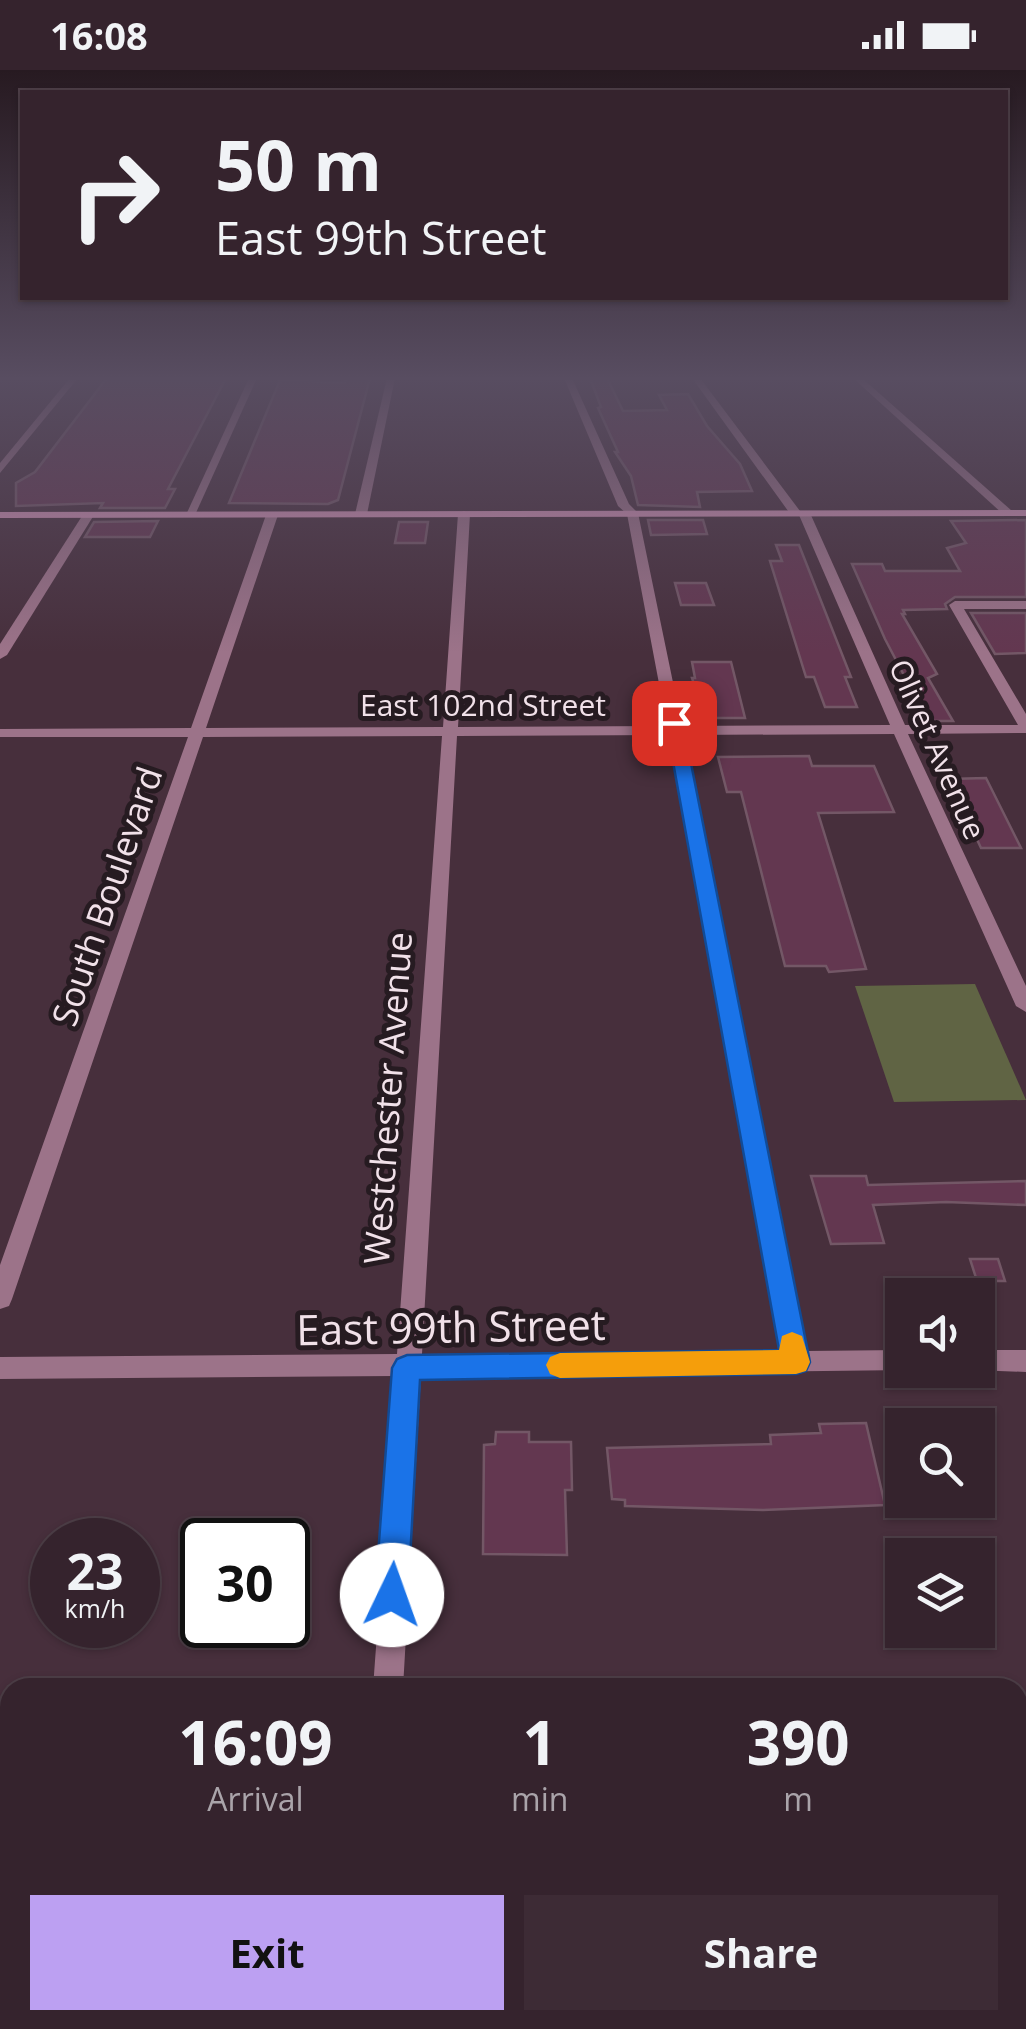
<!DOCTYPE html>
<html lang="en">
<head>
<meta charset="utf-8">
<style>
  :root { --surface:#35232d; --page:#3d2b35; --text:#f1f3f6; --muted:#aaa4aa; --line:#4f4049; --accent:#bca0f2 }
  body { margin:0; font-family:"Open Sans",sans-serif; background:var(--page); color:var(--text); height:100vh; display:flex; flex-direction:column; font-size:38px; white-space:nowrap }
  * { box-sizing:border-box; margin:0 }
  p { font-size:32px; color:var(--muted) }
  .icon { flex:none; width:55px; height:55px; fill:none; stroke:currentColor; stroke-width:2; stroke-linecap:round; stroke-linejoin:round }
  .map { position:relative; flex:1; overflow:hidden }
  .panel { position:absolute; left:0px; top:1608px; width:1028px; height:352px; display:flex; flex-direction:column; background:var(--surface); border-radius:30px 30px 0 0; box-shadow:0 2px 8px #0004,0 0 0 2px var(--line) }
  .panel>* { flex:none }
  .hud { position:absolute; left:20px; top:20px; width:988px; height:210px; border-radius:0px; box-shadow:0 2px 8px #0004,0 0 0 2px var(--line); background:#35232d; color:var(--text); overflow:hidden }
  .controls { position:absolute; left:885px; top:1208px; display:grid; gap:20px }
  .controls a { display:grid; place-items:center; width:110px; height:110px; border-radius:0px; background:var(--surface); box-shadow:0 2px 8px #0004,0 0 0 2px var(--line); font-size:50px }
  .speed { position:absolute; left:30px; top:1448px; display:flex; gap:20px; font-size:50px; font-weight:700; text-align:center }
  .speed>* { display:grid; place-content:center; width:130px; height:130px; border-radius:50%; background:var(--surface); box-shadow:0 2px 8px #0004,0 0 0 2px var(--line); line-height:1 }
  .speed small { font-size:25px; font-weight:400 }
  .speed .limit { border:5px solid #111; border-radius:15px; background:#fff; color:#111 }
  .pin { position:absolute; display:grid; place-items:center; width:85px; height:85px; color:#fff; margin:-42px; border-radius:20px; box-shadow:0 5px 15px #0006 }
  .me { position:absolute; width:110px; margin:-55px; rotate:3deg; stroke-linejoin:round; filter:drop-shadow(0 0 8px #0008) }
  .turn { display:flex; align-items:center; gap:35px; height:210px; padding:0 30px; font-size:45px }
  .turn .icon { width:130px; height:130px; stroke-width:2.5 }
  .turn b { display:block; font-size:70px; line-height:85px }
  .eta { display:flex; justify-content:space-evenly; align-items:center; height:170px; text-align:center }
  .eta b { font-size:60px; font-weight:700; line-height:70px }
  .button { display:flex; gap:20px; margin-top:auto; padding:20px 30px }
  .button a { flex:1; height:115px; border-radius:0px; background:var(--accent); color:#111; font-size:40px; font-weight:700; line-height:115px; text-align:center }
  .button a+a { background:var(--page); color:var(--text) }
  .status { display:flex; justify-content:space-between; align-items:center; height:70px; padding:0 50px; background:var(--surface); direction:ltr }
  .status svg { height:28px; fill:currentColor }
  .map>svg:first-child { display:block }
  .green { fill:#606444 }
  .building { fill:#633750; stroke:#735766; stroke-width:2.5 }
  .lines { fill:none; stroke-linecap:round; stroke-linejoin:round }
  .minor { fill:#9c7389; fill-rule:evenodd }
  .secondary { fill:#d494b7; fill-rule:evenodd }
  .route { fill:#1a73e8; stroke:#114b97; stroke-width:2.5 }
  .slow { fill:#f59e0b }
  .labels { text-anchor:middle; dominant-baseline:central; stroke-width:10; stroke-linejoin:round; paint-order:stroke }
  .far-street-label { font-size:30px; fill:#f1e1e9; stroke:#261b21 }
  .street-label { font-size:35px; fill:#f1e1e9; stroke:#261b21 }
  .near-street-label { font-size:42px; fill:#f1e1e9; stroke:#261b21 }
</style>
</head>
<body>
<div class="status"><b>16:08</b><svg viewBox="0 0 49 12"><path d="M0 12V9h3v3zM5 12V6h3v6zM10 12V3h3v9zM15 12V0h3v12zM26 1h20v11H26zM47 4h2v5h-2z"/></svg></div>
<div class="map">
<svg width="1026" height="1959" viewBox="0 0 1026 1959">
  <rect width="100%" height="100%" fill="#472f3c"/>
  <path class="green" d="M975,914L1026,1030L894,1032L855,916Z"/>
  <g class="building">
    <path d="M107,308H226L168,419H175L165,438H100L103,433L16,436V413L35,402Z"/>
    <path d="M346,308H370L338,430L328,434L229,433L280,310L345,313Z"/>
    <path d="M590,308H607L623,341L667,340L659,325L688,324L707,356L740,394L752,421L697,422L700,437L638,435L631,406L615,382H618L598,338L601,337Z"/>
    <path d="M648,450H703L707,464L651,465Z"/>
    <path d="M1026,450V527H955L945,534L947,539L903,540L905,544H902L937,604L928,608L953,651H928L885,569L852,494H882L885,501H960L947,478L966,473L951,451Z"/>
    <path d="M158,451L150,467H85L94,452Z"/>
    <path d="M399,452H428L425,473H395Z"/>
    <path d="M776,475H799L851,607H845L857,637H825L814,607H806L770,491H782Z"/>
    <path d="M675,513H706L714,535H681Z"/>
    <path d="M971,543H1026V583L995,584Z"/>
    <path d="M692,592H731L745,648H705L692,608H695Z"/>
    <path d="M809,686L812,696H874L894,742L818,743L866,899L829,902L826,896H785L741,722H727L718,687Z"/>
    <path d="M986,708L1021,778H981L949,709Z"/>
    <path d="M811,1106H866L868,1115L1026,1111V1135L946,1132L873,1135L884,1173L831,1174Z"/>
    <path d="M970,1189H998L1005,1211H977Z"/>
    <path d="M866,1353L885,1435L763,1440L625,1436V1430L612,1429L607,1378L771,1374L770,1365L821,1363L819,1354Z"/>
    <path d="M496,1362H529V1372H571L572,1420H565L567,1485L483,1484L484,1375L495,1374Z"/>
  </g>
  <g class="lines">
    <g class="minor">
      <path d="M70,308H78L0,403V393Z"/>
      <path d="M249,308H257L195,445L185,447Z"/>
      <path d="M387,308H395L367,444L361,447L355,444Z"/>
      <path d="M564,308H572L629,434L638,443L682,656L890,655L799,445H791L692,308H700L800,441L810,443L905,655H1018L949,535L955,531H1026V539H964L1026,644V663L908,664L1026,916V942L1016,936L894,664L684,665L806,1281L902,1280V1300H907L421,1306L403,1618H373L396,1306L0,1309V1287L397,1284L442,666L203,667L12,1229L9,1236L0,1239V1195L188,667H0V659L191,658L266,445L272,442L278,445L206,658L443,657L458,444L464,441L470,444L458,657L667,656L627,444L618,436ZM669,665L781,1281L422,1284L457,666Z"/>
      <path d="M853,308H862L1012,441V445H1004Z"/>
      <path d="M84,443L94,445L7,585L0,589V574Z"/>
      <path d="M978,1280H1026V1302L973,1300H978Z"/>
      <rect x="0" y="1806" width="10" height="34"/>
      <rect x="1018" y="1914" width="8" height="36"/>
      <path d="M657,1950H698L702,1959H661Z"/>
    </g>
    <path class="secondary" d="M1026,440V446L0,448V442Z"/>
  </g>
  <linearGradient id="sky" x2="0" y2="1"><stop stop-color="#271a21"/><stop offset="0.53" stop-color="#584d61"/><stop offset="1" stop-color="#584d61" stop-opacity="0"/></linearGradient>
  <rect width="1026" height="582" fill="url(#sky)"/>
  <path class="route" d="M668,649L683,653L810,1292L806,1301L796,1304L420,1310L408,1525L403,1536L392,1541L380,1536L375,1525L392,1298L397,1289L407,1285L779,1280L666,653Z"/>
  <path class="slow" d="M792,1262L802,1266L810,1292L806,1301L796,1304L560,1308L550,1304L546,1295L550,1287L560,1283L779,1280L782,1266Z"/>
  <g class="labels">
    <g class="far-street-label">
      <text x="483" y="634">East 102nd Street</text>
      <text transform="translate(938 679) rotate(66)">Olivet Avenue</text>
    </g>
    <g class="street-label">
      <text transform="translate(106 826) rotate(-71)">South Boulevard</text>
      <text transform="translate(387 1028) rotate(-86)">Westchester Avenue</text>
    </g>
    <g class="near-street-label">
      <text transform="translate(451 1256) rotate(-1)">East 99th Street</text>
    </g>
  </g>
</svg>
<div class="controls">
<a><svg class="icon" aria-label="sound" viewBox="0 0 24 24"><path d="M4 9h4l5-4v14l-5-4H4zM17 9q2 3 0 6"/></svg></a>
<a><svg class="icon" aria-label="search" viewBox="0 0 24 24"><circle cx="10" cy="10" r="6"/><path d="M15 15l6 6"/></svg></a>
<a><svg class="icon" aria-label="layers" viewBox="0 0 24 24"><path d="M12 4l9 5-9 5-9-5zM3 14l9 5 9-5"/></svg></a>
</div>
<div class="speed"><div>23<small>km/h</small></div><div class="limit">30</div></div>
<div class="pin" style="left:674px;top:653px;background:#d93025"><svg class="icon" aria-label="arrive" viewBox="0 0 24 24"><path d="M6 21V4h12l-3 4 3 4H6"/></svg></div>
<svg class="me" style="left:392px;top:1525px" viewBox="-20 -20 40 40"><circle r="19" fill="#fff"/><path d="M0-13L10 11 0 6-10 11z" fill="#1a73e8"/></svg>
<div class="hud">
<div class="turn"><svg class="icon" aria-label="right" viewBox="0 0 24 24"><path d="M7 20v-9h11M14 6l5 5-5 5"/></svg><div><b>50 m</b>East 99th Street</div></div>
</div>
<section class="panel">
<div class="eta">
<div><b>16:09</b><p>Arrival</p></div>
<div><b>1</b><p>min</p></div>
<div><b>390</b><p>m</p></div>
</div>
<div class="button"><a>Exit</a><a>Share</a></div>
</section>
</div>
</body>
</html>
